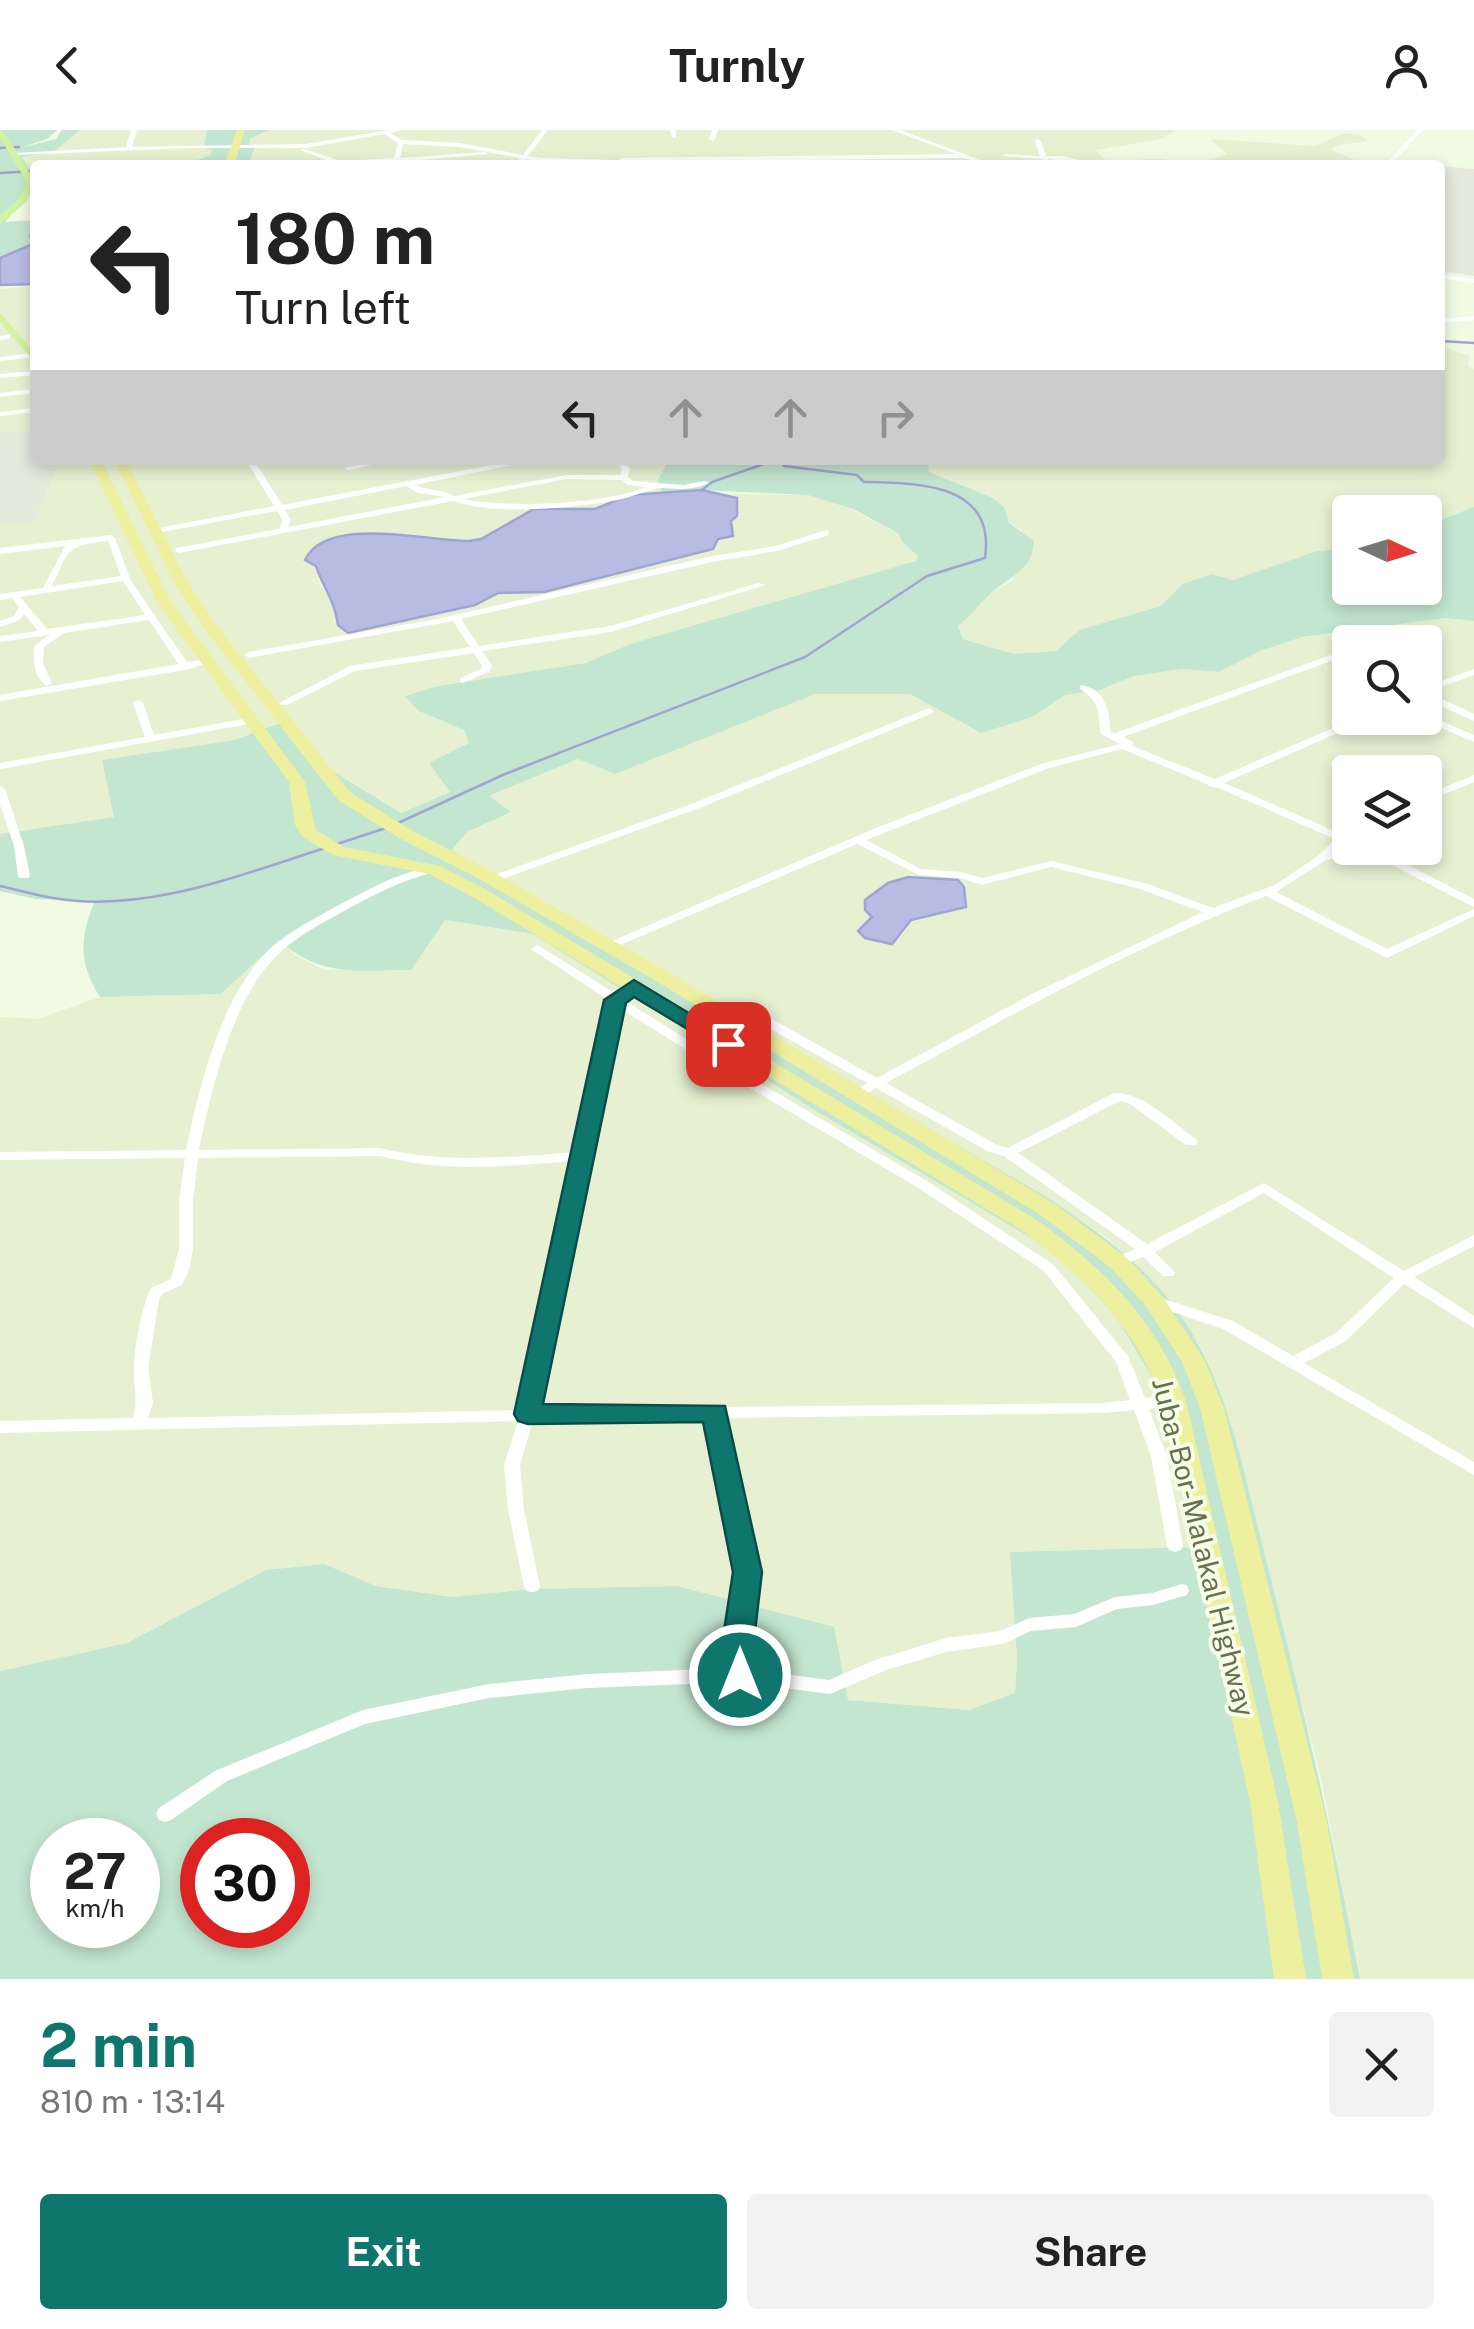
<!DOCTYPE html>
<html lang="en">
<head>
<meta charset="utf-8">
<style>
  :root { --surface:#fff; --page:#f2f2f2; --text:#222; --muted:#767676; --accent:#0f766e }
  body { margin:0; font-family:"Public Sans",sans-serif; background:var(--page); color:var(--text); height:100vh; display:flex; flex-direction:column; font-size:38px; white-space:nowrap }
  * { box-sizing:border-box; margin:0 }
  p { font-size:32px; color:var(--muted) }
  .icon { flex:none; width:55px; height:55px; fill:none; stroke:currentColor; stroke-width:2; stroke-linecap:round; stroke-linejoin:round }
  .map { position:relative; height:1849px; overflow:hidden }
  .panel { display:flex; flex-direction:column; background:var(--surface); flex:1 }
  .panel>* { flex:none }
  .banner { position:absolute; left:30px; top:30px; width:1415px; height:305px; border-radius:10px; box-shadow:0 5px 15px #0003; background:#fff; color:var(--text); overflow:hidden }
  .needle { width:65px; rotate:94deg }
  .controls { position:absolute; left:1332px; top:365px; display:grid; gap:20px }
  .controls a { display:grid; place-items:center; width:110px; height:110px; border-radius:10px; background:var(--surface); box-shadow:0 5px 15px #0003; font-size:50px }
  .speed { position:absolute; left:30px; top:1688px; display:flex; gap:20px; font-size:50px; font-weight:700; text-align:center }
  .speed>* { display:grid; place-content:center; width:130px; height:130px; border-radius:50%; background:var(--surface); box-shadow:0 5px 15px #0003; line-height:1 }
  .speed small { font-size:25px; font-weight:400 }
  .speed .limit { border:15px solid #d22; background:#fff; color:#111 }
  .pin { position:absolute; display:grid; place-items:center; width:85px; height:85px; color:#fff; margin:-42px; border-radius:20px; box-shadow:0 5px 15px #0006 }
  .me { position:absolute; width:110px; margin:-55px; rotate:0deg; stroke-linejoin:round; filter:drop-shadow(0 0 8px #0008) }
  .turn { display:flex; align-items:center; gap:35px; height:210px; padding:0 40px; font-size:45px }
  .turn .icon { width:130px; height:130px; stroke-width:2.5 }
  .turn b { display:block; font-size:70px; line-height:85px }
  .lanes { display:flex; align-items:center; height:95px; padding:0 40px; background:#0003; justify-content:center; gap:50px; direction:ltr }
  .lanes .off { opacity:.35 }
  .round { display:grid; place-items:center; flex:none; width:105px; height:105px; border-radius:10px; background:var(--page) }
  .head { display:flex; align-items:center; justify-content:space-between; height:170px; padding:0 40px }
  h1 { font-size:60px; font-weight:700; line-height:75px; color:var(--accent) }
  .button { display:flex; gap:20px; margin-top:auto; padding:20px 40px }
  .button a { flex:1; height:115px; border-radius:10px; background:var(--accent); color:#fff; font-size:40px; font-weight:700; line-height:115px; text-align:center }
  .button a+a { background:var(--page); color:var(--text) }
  header { display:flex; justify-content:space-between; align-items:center; height:130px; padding:0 40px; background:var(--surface); font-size:45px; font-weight:700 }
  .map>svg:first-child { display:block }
  .residential { fill:#e7f1d2; fill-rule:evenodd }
  .industrial { fill:#e6eadd }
  .green { fill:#c3e6d0; fill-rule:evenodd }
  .water { fill:#b9bce2; stroke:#a0a4d3; stroke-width:2.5 }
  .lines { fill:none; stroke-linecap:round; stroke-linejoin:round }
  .stream { stroke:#a0a4d3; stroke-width:2.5 }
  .minor { fill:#fff; fill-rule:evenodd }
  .major { fill:#d2f4a0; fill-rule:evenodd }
  .highway { fill:#edf09e; fill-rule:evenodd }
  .route { fill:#0f766e; stroke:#0a4d48; stroke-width:2.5 }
  .labels { text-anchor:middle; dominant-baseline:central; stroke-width:8; stroke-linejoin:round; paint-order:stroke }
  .street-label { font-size:28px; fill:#6b704b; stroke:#f5fde9 }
</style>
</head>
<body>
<header><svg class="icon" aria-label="back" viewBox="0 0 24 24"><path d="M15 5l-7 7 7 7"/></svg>Turnly<svg class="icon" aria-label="person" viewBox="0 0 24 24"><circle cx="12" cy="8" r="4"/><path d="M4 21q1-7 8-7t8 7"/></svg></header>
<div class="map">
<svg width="1474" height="1849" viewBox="0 0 1474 1849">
  <rect width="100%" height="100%" fill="#f1fae3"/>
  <g class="residential">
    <path d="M80,0H207L204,18L213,20L211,25L183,35H35V48L30,44L22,27L54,22Z"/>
    <path d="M270,0H1176L1161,9L1095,20L1107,31L1162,29L1192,35H324L320,31L248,35L256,18L248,14L250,8Z"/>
    <path d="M1343,3L1359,5L1369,11L1338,15L1331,20L1367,35H1200L1227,24L1210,9L1316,16Z"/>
    <path d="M35,156V302H0V159Z"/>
    <path d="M1440,216L1469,225L1468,236L1474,239V377L1425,396V382H1350V418L1317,421L1233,450L1212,444L1184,454L1161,476L1079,500L1056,521L1014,524L963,509L958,496L989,464L1013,450L1023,401L1009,393L1004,377L993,368L929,342L928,330H1440Z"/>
    <path d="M60,330H669L658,350L662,363H643L595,379H534L481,409L455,411L379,403L326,410L314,417L319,453L336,476L338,495L348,503L475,475L498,463L544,462L695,424L718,409L737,385V368L731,364L808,365L838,373L898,403L903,413L918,426L916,431L857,451L630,514L587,533L438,556L406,566L464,600L469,613L450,662L401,683L331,640L286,590L235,610L103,630L114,687L0,704V393L34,392Z"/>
    <path d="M1445,488L1474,491V1849H1360L1322,1653L1232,1298L1205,1225L1175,1177L1108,1109L1048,1068L452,721L467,702L510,683L487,667L578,629L749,588L815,564H910L981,603L1032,587L1065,565L1100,560L1134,546L1182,539L1219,542L1263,520L1302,507ZM1350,512H1425V588H1350ZM1350,642H1425V718H1350ZM881,760L966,777L911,789L903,804L881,813L858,802L873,787L871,765Z"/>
    <path d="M444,790L533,804L821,984L1028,1106L1067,1134L1116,1187L1155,1252L1196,1417L1010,1422L1017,1530L1015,1563L969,1580L848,1570L677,1456L531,1459L453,1467L376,1456L324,1434L266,1440L127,1513L0,1541V887L37,889L100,867L221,864L279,809L295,825L325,840H411Z"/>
  </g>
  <g class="industrial">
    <path d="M1440,36L1474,39V146L1440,141Z"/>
    <path d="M35,302V330H60L34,393H0V302Z"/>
  </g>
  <g class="green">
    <path d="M0,0H57L47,9L20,18L56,9L62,0H80L54,22L22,27L35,47V55L5,92L35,90L34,113L0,128Z"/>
    <path d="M207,0H270L250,8L249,14L256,16L248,35H183L211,25L212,20L204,18Z"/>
    <path d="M669,330H928L929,342L993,368L1004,377L1009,393L1034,411C1033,442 1007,447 988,466C978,476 970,486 958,496L963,509L1014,524L1056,521L1079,500L1161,476L1183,454L1212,444L1233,450L1317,421L1350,418V458H1425V396L1474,377V491L1445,488L1302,507L1263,520L1219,542L1182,539L1134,546L1100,560L1065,565L1032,587L981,603L910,564H815L615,644L578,629L489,666L511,682L467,702L452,720L1048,1068C1094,1099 1140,1131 1174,1176C1228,1248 1243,1341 1265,1425C1301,1566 1333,1706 1360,1849H0V1541L127,1513L266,1440L324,1434L376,1456L453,1467L531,1459L677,1456L834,1497L848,1570L969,1580L1015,1563L1017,1530L1010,1422L1195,1417L1155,1252L1116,1187L1067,1134L1028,1106L821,984L533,804L445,790L411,840C358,840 320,848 279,810L221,864L100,867C79,834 79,808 95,771L35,769L0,761V704L114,687L102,630L235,610L287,590L331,640L401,683L450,662L429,633L469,613L464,600L419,581L405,566L438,556L586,533L630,514L916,431L918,426L903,413L898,403L853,379L808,365L702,360L662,363L658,350ZM52,1710H138V1795H52ZM202,1710H288V1795H202Z"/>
  </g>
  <g class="water">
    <path d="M35,98V154L0,155V128L33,114L30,106Z"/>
    <path d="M702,360L737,368V386L731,391L733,406L718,409L713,419L544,462L498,463L475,475L348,503L338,495C335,471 323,457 316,436L305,430C327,384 429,412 469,411L481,409L534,379H595L630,365Z"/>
    <path d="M908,747L958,750L964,757L966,777L911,790L892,814L865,808L858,801L872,787L865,780V770L888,753Z"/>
  </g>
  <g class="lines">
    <g class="stream">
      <path d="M0,18L19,17"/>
      <path d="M0,43L35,41"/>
      <path d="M1440,211L1474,213"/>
      <path d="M702,360L712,352L775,330"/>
      <path d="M398,693L505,644L805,527L927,446L985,428C996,353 919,353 864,352L857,345L784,336L779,330"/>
      <path d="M337,714L386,698"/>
      <path d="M0,756C18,760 35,765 53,768C144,784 240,745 325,718"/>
    </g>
    <g class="minor">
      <path d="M131,0H137L132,17L306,14L389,0H402L390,3L402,10L460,13L523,25L542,0H548L528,26L541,28L619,30L622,28L956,24L892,0H900L994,35H986L965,28L630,32L627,34L541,32L526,29L521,35H515L520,28L460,17L403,14L400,28L485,22L488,24L400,32L399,35H393L394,32L339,35L300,20L305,19L340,31L394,28L398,13L384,4L306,18H188L17,25L14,23L126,17Z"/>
      <path d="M670,0H676V8H672Z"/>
      <path d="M712,0H718L715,9L712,11L709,9Z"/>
      <path d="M1417,0H1423L1391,35H1385Z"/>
      <path d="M1038,9L1041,11L1046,26H1062L1101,35L1048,29L1049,33L1046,35L1042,29L1002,26L1005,24L1040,26L1035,11Z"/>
      <path d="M1440,144L1474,149V153L1440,148Z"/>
      <path d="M1474,186V190L1440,193V189Z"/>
      <path d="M10,205V209L0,210V206Z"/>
      <path d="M31,223H34V227L0,231V227Z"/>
      <path d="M35,241V245L0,248V244Z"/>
      <path d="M35,259V263L0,267V263Z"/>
      <path d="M35,278V282L0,286V282Z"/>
      <path d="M242,330H276L257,335L282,375L518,330H535L415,355C427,361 444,359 454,366L567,345H620L622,339L614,330H622L630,339L628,347L633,351L683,355L705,351L709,353C700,357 689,359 679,359C671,359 663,357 655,359C643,362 631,367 618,370C572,378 496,386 453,371L179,423L175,420L176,418L279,399L283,390L277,381L151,404L150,402L154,399L274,376L249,335ZM567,349L622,350L628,355L646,357C602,375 510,378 463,369ZM406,356L418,363L445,367L288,397L291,390L285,380Z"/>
      <path d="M381,330H399L348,340L344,338Z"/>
      <path d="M826,400L829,401V405L777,421L712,432L461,489L479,516L610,496L759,453L766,455L611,502L482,521L492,536L490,541L463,553L460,552V548L481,539L482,536L474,523L355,541L287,575H281L279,573L350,536L470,517L453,491L249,528L244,525L249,522L437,489L712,426L776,416Z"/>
      <path d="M111,405L115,408L131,451L187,532L206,529L211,532L185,540L0,571V565L178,534L149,490L64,503L44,517L43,534L52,553L47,556C34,547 33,531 34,516L49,505L0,512V506L38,501L24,484L20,490L0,497V491L14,486L19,477L12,468L0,470V464L43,458L65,416L0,424V418ZM108,411L121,446L52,456C70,419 65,416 108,411ZM123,451L145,485L47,499L20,467Z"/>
      <path d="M1396,500L1399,501V505L1384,512H1373Z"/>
      <path d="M1350,518V524L1123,607L1133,612L1132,616L1215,649L1356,588H1368L1367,590L1224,653L1346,706L1347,708L1334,722L1357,718L1396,729L1474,769V777L1388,733L1354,723L1324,731L1276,762L1387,819L1474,779V786L1387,828L1266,766C1134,816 1010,886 886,953L997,1015L1008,1018L1114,963C1145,963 1172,992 1196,1009L1198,1012L1196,1015H1186L1130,974L1120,971L1018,1023L1147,1114L1264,1053L1404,1141L1474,1105V1116L1414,1147L1474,1186V1198L1404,1154L1346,1211L1304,1233L1474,1332V1345L1223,1199L1149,1174L1147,1171L1149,1168L1154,1166L1233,1191L1293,1226L1336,1203L1394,1148L1264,1063L1155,1122L1173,1140L1175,1143L1173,1146H1163L1143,1127L1123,1135H1113L1111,1132L1113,1129L1135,1119L1004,1026L987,1021L876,958L863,966H853L852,963L867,953L742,883L727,889L721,885L739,875H747L877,948L1032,864L1203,782L1140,759L1051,737L982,755L960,748L919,745L857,714L613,818H605L603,816L605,814L876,698L1041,634L1120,614L1101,604C1097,581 1102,574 1080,559V555C1104,558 1110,579 1110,601L1115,603ZM1122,619L1207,654L1208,656L1219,658L1335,709L1318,726L1275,755L1213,778L1148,754L1051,731L982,748L961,742L921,739L866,710L1049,638Z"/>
      <path d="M1474,539V545L1427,562L1474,584V591L1425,569V557Z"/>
      <path d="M138,570L143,573L154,605L249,588L254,591L249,594L0,639V633L145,607L133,573Z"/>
      <path d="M929,578L934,581L933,583L702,677L497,751L493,752L487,749L489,747L694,673Z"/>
      <path d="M1425,584L1474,605V612L1421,589L1420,588H1425Z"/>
      <path d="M1474,645V652L1425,672V665Z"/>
      <path d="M0,656L5,659L24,716L30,746L28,748H20L18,746L14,716L0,675Z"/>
      <path d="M431,737L435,738L437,740L435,742C401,750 374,765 344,781C317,796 288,811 269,834C230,879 211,962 199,1020L380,1018C445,1034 510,1027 577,1022L610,871L531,819L537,815L541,817L616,864L630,854H638L640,857L624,870L707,922L930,1053L1053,1134L1128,1226L1145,1268L1174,1266L1179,1267L1182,1271L1179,1275L1149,1279L1167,1326L1183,1416L1181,1420L1175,1422L1169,1420L1167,1416L1151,1326L1134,1280L1102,1283L724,1288L755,1442L747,1501L748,1539L829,1550L875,1530L946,1508L1001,1501L1029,1488L1074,1484L1115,1467L1153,1463L1181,1454L1187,1455L1189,1460L1187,1465L1153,1475L1117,1479L1076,1497L1031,1501L1003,1514L946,1522L886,1540L830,1564L740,1552L588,1558L489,1568L365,1594L227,1651L171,1690L165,1692L159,1690L156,1684L159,1678L215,1641L363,1580L489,1554L588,1544L731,1538V1501L739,1442L709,1288L533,1290L520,1335L524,1380L540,1456L538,1461L532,1462L526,1461L524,1456L508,1380L504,1335L518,1291L0,1303V1291L133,1288C139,1266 133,1260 134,1239C134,1219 142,1175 151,1158L171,1149L179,1119V1070L185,1028L0,1030V1022L186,1020C199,958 219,875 262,827C283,804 312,790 339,775C369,759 397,743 431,737ZM620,878L699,928L920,1059L1043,1140L1116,1232L1130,1270L1102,1273L536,1279ZM380,1026C445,1043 509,1036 575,1031L521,1280L148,1288L153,1273L148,1238L159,1170L162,1164L182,1155L189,1140L193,1119V1070L198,1028Z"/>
    </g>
    <g class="major">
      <path d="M0,0L8,8L35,52L26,72L0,94V86L19,69L27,52L0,8Z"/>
      <path d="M0,183L35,223V233L0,192Z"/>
    </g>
    <g class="highway">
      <path d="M237,0H245L234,35H224Z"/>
      <path d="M89,330H101L172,473L305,652L316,700L344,717L440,736L485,759L1037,1090C1104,1139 1158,1191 1186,1271L1278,1672L1306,1849H1274L1250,1672L1162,1271C1136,1196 1084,1147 1021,1100L473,767L429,744L333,725L304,708L295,695L289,652L158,474Z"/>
      <path d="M114,330H126L187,451L216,495L350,662L411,700L484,737L665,840L1055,1074L1126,1127L1162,1166L1205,1231L1224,1278L1327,1692L1354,1849H1322L1297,1692L1200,1278L1182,1232L1146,1176L1110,1137L1039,1084L651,848L472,745L399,708L338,670L203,497L173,451Z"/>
    </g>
  </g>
  <path class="route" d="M634,850L740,914L728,921L721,919L634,867L626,873L543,1274L725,1276L762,1442L755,1501L756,1545L751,1554L740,1558L729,1554L725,1545L724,1501L733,1442L703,1292L528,1294L518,1291L514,1284L604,870Z"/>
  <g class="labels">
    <g class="street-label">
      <text transform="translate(1204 1417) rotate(76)">Juba-Bor-Malakal Highway</text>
    </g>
  </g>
</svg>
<div class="controls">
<a><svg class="needle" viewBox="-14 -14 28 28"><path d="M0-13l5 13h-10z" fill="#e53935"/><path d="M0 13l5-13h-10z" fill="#767676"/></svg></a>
<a><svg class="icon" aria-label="search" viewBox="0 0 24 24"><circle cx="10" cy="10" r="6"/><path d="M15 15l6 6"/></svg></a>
<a><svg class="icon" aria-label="layers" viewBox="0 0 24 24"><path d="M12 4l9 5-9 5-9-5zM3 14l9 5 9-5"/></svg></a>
</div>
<div class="speed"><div>27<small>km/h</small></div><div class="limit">30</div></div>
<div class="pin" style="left:728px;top:914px;background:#d93025"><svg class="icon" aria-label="arrive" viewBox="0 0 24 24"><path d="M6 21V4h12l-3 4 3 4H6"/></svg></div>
<svg class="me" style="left:740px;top:1545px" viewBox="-20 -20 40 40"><circle r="17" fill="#0f766e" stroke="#fff" stroke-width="3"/><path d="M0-11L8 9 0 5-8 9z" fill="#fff"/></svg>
<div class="banner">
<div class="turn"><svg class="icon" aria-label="left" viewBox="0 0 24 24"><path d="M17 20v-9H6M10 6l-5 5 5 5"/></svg><div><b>180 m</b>Turn left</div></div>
<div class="lanes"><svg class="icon" aria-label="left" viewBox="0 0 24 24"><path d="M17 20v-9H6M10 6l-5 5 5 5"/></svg><svg class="icon off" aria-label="ahead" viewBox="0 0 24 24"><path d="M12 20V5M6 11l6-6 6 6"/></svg><svg class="icon off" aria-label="ahead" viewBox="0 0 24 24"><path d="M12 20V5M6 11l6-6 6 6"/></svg><svg class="icon off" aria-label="right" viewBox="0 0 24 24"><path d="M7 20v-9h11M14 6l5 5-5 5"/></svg></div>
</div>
</div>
<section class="panel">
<div class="head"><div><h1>2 min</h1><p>810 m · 13:14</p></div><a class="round"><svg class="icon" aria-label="close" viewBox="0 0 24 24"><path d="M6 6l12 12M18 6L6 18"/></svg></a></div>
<div class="button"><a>Exit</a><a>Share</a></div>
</section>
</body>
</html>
